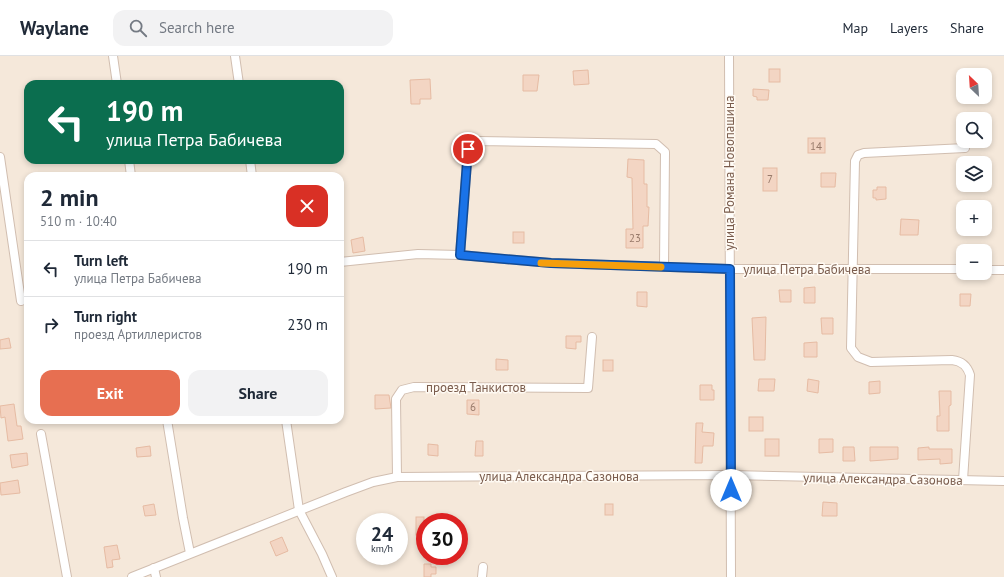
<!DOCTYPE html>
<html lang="en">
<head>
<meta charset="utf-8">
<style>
  :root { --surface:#fff; --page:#f2f2f3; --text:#1f2937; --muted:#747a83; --line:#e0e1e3; --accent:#e76f51 }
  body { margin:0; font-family:"PT Sans",sans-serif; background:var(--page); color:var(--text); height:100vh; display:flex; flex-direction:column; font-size:15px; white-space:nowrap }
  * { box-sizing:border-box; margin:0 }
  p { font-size:13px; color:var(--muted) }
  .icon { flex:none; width:22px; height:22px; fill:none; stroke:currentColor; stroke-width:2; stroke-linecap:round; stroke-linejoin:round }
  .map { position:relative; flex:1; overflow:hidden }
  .panel { position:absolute; left:24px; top:116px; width:320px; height:252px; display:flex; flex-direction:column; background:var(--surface); border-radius:12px; box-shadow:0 2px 6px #0003 }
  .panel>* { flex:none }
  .top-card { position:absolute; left:24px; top:24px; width:320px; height:84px; border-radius:12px; box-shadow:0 2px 6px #0003; background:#0b6e4f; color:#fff; overflow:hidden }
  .needle { width:26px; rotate:335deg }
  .buttons { position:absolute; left:956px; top:12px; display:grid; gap:8px }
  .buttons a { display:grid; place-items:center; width:36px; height:36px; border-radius:8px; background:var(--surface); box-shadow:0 2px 6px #0003; font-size:20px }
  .speed { position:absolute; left:356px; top:457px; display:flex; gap:8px; font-size:20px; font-weight:700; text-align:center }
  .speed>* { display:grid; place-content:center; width:52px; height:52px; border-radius:50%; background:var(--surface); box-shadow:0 2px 6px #0003; line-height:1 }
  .speed small { font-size:10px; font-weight:400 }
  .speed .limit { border:6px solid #d22; background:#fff; color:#111 }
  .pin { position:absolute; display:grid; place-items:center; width:34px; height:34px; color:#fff; margin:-17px; border:2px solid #fff; border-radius:50%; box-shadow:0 1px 4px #0007 }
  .me { position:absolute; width:44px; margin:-22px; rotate:0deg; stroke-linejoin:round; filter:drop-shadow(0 0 3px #0008) }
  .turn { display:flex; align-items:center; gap:14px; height:84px; padding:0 16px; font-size:18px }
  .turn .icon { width:52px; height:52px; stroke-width:2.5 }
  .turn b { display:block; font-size:28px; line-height:34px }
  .round { display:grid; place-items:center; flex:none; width:42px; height:42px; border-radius:12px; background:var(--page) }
  .head { display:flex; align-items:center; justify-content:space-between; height:68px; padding:0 16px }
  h1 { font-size:24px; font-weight:700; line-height:30px }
  .cta { display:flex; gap:8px; margin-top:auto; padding:8px 16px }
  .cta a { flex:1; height:46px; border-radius:12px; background:var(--accent); color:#fff; font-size:16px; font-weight:700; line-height:46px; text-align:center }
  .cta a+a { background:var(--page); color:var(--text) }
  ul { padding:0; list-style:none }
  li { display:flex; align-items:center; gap:12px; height:56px; padding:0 16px; border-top:1px solid var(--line) }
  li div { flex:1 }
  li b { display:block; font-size:15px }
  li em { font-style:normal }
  header { display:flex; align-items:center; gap:24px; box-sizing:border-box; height:56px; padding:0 20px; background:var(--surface); border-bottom:1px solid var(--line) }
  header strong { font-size:19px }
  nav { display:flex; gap:22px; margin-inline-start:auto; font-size:14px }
  .search { width:280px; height:36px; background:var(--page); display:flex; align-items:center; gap:10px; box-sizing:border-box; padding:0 14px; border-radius:12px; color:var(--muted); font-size:15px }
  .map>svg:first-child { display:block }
  .residential { fill:#f5e8da; fill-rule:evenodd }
  .building { fill:#f3d5c3; stroke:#e6bba3 }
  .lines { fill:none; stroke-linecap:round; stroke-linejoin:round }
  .minor-casing { stroke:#d1beb0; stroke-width:10 }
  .minor { stroke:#fff; stroke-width:8 }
  .route-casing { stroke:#114b97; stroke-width:10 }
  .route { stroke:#1a73e8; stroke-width:7 }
  .slow { stroke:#f59e0b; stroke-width:7 }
  .labels { text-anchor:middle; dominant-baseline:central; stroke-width:3; stroke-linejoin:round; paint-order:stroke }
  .number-label { font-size:11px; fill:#987a6a }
  .street-label { font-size:13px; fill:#7a5c4d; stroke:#fffaf3 }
</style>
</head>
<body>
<header>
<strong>Waylane</strong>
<div class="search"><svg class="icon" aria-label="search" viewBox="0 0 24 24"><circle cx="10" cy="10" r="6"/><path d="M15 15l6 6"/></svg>Search here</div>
<nav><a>Map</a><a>Layers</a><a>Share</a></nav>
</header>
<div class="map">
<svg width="1004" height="521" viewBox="0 0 1004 521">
  <rect width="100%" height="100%" fill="#fdf6ec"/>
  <path class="residential" d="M0,0H1004V521H0ZM963,19H985V41H963ZM28,28H340V104H28ZM963,63H985V85H963ZM963,107H985V129H963ZM28,120H340V364H28ZM963,151H985V173H963ZM963,195H985V217H963ZM365,466H399V500H365ZM425,466H459V500H425Z"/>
  <g class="building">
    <rect x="769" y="13" width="11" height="13"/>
    <path d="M588,14L589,28L574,29L573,15Z"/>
    <path d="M523,19H539L537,35H523Z"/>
    <path d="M430,23L431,43H420V48H411L410,24Z"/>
    <path d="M753,33L769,34L768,44H757V41L753,40Z"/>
    <rect x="808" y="82" width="17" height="15"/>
    <path d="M628,103L644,104V128H647V151H649L648,170H643V192H626V173H633L632,122L627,121Z"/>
    <rect x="763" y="112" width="14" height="23"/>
    <path d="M821,117H836L835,131H821Z"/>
    <path d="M877,131H886V143L876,144V142H873V134H877Z"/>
    <path d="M901,163L919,164L918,179H900Z"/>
    <rect x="513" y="176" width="11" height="11"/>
    <path d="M363,181L365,195L353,197L351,184Z"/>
    <path d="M815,231V247H804V232Z"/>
    <path d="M779,234H791V246H780Z"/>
    <path d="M637,236H647V251L637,250Z"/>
    <path d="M960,238H971L970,250H960Z"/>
    <path d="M766,261L765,304H754L752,262Z"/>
    <path d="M821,262H833V278H822Z"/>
    <path d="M566,280H581V286H576V293L566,292Z"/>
    <path d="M9,282L11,292L0,293V284Z"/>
    <path d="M817,286V301H804V287Z"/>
    <path d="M496,303L508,304V314H496Z"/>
    <rect x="603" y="304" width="10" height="11"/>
    <path d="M759,323H775L774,335H758Z"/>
    <path d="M808,323L819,325L818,337L807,335Z"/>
    <path d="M880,325V337L869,338V326Z"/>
    <path d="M700,329H712V334H714V344H700Z"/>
    <path d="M939,335H951V349L949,350V375H937V360H940Z"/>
    <path d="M375,339H389L391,352L375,353Z"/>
    <path d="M467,344H479V359L467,358Z"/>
    <path d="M14,348L17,370H21L23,383L8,385L5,361L1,362L0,350Z"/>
    <rect x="749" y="361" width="14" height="14"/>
    <path d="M696,367H703L702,376L714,377L713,390H703L702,407H695Z"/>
    <rect x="765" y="383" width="14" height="17"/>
    <path d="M819,383H833V396L819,397Z"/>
    <path d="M476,385H483V400H475Z"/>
    <path d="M428,388L438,389V400L428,399Z"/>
    <path d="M150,390L151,400L137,401L136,392Z"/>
    <path d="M843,391H854L855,405H843Z"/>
    <path d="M870,391H898V403L870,405Z"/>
    <path d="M929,391V393H952V407L940,408V403L918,404V392Z"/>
    <path d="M27,397L28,409L12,412L10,399Z"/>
    <path d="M18,424L20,437L1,439L0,427Z"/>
    <path d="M823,446L837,447V460H822Z"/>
    <path d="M154,448L156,459L145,460L143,450Z"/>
    <rect x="605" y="448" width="8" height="11"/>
    <rect x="416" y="461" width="8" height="18"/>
    <path d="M282,481L288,495L276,500L270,486Z"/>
    <path d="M117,489L120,503L112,504L113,511L107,512L104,491Z"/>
    <path d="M424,508H431V511H436V518H431V521H424Z"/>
  </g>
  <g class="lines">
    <g class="minor-casing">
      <g id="minor">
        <path d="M113,0L117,28"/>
        <path d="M235,0L239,28"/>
        <path d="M729,0L731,521"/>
        <path d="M0,101L21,245"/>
        <path d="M129,104L131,120"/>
        <path d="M250,104L252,120"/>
        <path d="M460,199L468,93L478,85L656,88L665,96L664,211"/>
        <path d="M340,206L418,198L460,199L551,207L730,213H963"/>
        <path d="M985,214H1004"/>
        <path d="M167,364L183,462L190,497"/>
        <path d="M286,364L299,454L322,498L332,521"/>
        <path d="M41,378L67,521"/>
        <path d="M397,421L396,343L402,334L414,331L588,332L592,281"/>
        <path d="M963,424L970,319C967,309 961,305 952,304L871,306L858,301L851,292L855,105L858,99L864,97L965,92"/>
        <path d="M154,512L156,521"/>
        <path d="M132,521L346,436L373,426L397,421L731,419L1004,425"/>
        <path d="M482,521L483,511"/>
      </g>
    </g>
    <use href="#minor" class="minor"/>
  </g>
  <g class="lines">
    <g class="route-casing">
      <path id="route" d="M468,93L460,199L551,207L730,213L731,434"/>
    </g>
    <use href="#route" class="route"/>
    <path class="slow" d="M541,207L661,211"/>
  </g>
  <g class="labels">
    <g class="number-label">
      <text x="816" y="90">14</text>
      <text x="770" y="123">7</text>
      <text x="635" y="182">23</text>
      <text x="473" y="351">6</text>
    </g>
    <g class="street-label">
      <text transform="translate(729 117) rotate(-90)">улица Романа Новопашина</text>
      <text x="807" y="213">улица Петра Бабичева</text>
      <text x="476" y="331">проезд Танкистов</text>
      <text x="559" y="420">улица Александра Сазонова</text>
      <text transform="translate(883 423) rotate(1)">улица Александра Сазонова</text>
    </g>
  </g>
</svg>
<div class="buttons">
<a><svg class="needle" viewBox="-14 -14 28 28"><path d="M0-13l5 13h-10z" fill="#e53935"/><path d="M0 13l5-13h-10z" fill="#747a83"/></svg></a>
<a><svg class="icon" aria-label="search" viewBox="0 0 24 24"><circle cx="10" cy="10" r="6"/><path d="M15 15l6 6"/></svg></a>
<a><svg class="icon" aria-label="layers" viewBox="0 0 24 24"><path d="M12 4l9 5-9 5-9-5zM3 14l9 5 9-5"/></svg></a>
<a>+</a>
<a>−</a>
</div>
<div class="speed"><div>24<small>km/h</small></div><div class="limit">30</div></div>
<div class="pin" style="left:468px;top:93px;background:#d93025"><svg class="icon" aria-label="arrive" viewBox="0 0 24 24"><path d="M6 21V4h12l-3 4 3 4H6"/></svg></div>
<svg class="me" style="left:731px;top:434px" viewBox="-20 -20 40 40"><circle r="19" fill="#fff"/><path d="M0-13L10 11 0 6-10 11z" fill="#1a73e8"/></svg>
<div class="top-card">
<div class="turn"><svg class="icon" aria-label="left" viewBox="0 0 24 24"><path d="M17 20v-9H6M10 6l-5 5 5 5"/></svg><div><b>190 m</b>улица Петра Бабичева</div></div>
</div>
<section class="panel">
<div class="head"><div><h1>2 min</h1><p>510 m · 10:40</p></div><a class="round" style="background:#d93025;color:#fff"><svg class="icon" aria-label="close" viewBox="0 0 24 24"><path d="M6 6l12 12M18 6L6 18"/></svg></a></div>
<ul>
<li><svg class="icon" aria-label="left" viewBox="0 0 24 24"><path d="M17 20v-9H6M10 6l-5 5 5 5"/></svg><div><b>Turn left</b><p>улица Петра Бабичева</p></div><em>190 m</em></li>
<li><svg class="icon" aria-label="right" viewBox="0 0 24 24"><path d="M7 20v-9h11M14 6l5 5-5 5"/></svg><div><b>Turn right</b><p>проезд Артиллеристов</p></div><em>230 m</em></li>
</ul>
<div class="cta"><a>Exit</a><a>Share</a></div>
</section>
</div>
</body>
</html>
